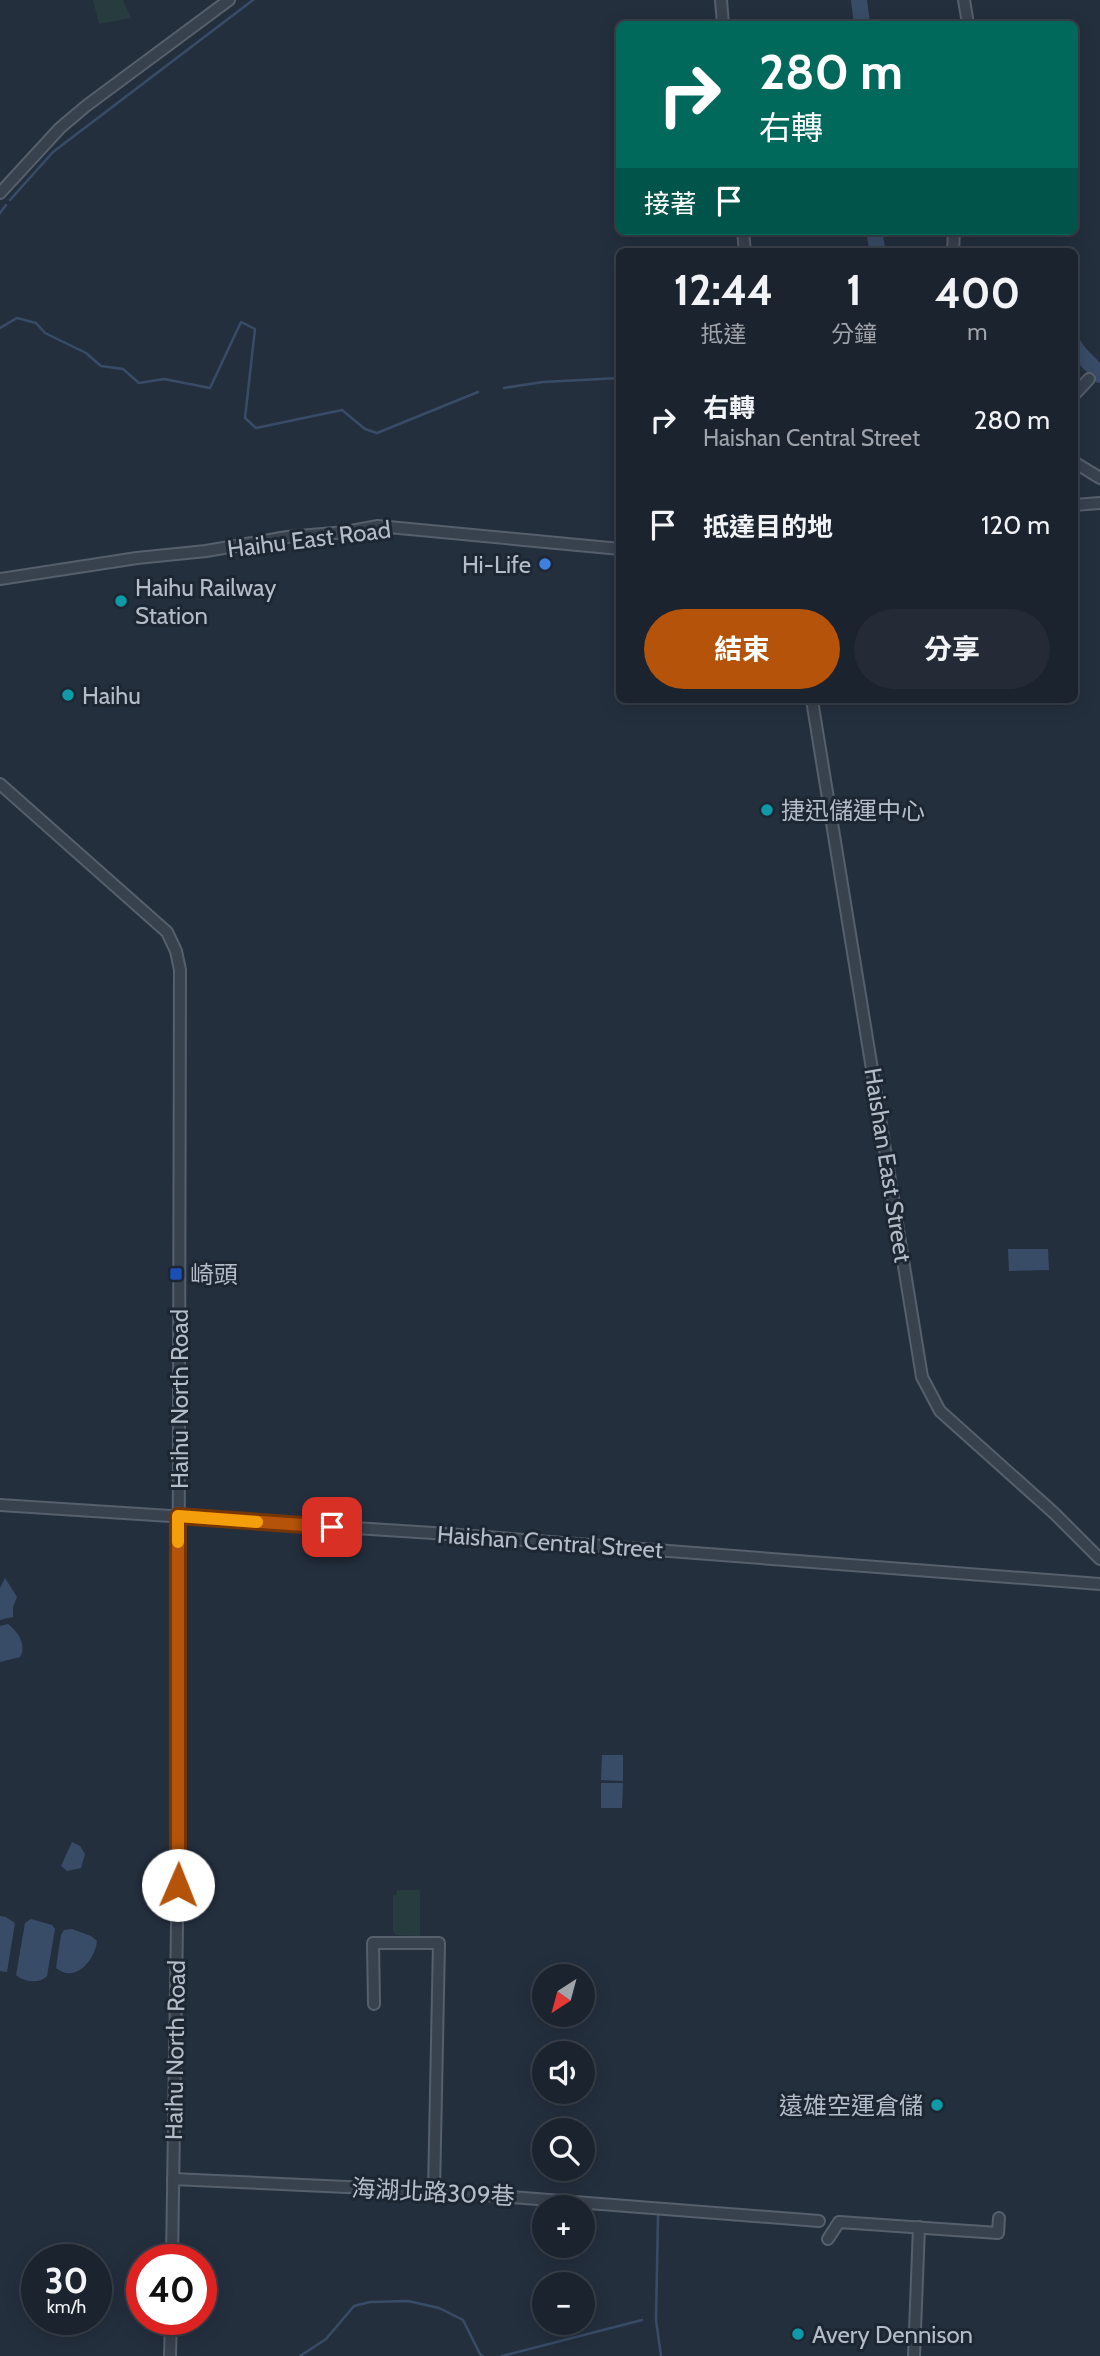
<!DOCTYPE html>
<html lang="zh-TW">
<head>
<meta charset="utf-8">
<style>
  :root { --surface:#1b232e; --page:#242b36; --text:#f1f3f6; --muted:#a0a4aa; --line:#39404a; --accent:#b45309 }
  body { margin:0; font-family:Cabin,"Noto Sans TC",sans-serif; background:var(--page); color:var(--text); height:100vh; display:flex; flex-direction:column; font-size:26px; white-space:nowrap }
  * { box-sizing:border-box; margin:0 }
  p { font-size:23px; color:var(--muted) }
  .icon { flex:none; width:38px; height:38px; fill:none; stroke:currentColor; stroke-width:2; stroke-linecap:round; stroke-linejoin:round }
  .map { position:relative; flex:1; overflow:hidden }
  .sheet { position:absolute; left:616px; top:248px; width:462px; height:455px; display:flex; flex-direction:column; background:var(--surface); border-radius:10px; box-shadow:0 4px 18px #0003,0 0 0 2px var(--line) }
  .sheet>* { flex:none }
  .banner { position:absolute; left:616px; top:21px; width:462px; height:214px; border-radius:10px; box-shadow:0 4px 18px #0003,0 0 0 2px var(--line); background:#00695c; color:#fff; overflow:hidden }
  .needle { width:46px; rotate:216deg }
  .fabs { position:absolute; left:532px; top:1964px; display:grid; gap:14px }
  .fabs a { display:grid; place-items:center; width:63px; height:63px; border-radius:50%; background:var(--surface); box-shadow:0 4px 18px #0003,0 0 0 2px var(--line); font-size:35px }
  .speed { position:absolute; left:21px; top:2244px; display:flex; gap:14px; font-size:35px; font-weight:700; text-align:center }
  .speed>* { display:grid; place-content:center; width:91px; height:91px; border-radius:50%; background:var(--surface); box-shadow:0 4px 18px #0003,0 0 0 2px var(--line); line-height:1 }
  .speed small { font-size:18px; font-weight:400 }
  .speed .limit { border:10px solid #d22; background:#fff; color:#111 }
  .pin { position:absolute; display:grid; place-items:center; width:60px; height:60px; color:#fff; margin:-30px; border-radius:14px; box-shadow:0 4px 10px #0006 }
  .me { position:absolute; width:77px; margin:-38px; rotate:1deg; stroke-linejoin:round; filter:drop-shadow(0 0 5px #0008) }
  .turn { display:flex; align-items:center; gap:24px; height:147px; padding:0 28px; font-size:32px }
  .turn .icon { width:91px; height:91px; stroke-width:2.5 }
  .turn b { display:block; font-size:49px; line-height:60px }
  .then { display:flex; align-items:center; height:66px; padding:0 28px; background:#0003; gap:14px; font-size:26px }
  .eta { display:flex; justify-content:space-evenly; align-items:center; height:119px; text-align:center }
  .eta b { font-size:42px; font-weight:700; line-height:49px }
  .cta { display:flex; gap:14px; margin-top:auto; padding:14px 28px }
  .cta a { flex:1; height:80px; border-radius:42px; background:var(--accent); color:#fff; font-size:28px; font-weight:700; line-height:80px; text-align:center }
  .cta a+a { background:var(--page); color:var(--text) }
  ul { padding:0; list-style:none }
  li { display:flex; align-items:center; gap:21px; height:105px; padding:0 28px }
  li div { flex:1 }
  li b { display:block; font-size:26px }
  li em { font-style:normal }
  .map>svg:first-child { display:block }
  .green { fill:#263c3f }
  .water { fill:#394c67 }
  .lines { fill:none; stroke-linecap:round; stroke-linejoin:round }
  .stream { stroke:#394c67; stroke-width:2.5 }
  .river { stroke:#394c67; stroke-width:16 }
  .minor-casing { stroke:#565f6c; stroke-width:14 }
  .minor { stroke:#38414e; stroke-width:10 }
  .route-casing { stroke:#753606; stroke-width:18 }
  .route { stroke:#b45309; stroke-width:12 }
  .slow { stroke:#f59e0b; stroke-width:12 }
  .shop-dot { fill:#3f7fe0; stroke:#1d2633; stroke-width:2.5 }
  .culture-dot { fill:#0f9aa8; stroke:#1d2633; stroke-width:2.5 }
  .transit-dot { fill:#1a4fb4; stroke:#1d2633; stroke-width:2.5 }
  .labels { text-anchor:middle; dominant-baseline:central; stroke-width:6; stroke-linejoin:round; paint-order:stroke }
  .street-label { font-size:24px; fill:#b4bcc9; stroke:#1d2633 }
  .poi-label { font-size:24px; fill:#b4bcc9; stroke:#1d2633; text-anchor:start }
</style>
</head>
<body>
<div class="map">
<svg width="1100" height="2356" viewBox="0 0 1100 2356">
  <rect width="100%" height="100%" fill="#242f3e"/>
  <g class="green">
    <path d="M93,0H123L131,18L99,24Z"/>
    <path d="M397,1890H420V1936L396,1935L393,1931V1895H396Z"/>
  </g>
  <g class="water">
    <path d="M1008,1249H1048L1049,1270L1009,1271Z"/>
    <path d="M5,1578L17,1597L13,1607V1617L0,1620V1588Z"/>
    <path d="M8,1624C18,1632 27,1645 20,1657L0,1662V1626Z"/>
    <path d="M602,1755H623V1781L601,1780Z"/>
    <path d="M601,1783H623L622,1808H601Z"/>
    <path d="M72,1842L80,1846L85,1854L81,1868L67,1871L61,1866Z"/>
    <path d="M0,1916L6,1917L15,1923L7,1972L0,1971Z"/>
    <path d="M31,1919L52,1925L55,1929L47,1976C40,1984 23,1982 16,1975L25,1923Z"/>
    <path d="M72,1929L91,1936L97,1941C95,1960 75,1984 56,1968L61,1935L64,1930Z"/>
  </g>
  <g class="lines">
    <g class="stream">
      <path d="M10,200L53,152L253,0"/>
      <path d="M0,213L6,205"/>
      <path d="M0,328L17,318L36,323L45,333L86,353L101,366L123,369L139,383L164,379L210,388L241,322L255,329L245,418L256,428L342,410L365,429L377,433L478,392"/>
      <path d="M504,388L543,382L620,378"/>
      <path d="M658,2216L656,2320L661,2356"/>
      <path d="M300,2356L326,2339L354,2306L370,2302L408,2301L439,2308L463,2320L480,2354L483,2356"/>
      <path d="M502,2356L642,2320"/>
    </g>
    <g class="river">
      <path d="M859,0L862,24"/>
      <path d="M878,252L875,237L878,231"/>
      <path d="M1074,345C1080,357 1092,364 1100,375"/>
    </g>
    <g class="minor-casing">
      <g id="minor">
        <path d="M721,0L723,24"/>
        <path d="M964,0L968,24"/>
        <path d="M0,193L60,128L86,106L229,0"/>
        <path d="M743,231L745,252"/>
        <path d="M953,252L954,231"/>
        <path d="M1074,395L1089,379"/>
        <path d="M1074,462L1100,478"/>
        <path d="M1074,505L1100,503"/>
        <path d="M0,579L137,558L206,551L287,537L346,532L378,526L620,549"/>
        <path d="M812,700L922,1377L940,1411L1054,1513L1100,1559"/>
        <path d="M0,784L167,932L176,951L180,970L178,1859L172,2259"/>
        <path d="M0,1505L433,1533L1100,1584"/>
        <path d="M374,2004L373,1943H439L434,2191"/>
        <path d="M173,2179L434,2191L819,2221"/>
        <path d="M828,2239L839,2222L998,2233L999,2218"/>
        <path d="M170,2356L171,2319"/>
        <path d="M914,2356L919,2227"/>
      </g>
    </g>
    <use href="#minor" class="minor"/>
  </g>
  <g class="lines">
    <g class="route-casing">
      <path id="route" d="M178,1885V1516L332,1527"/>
    </g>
    <use href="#route" class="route"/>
    <path class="slow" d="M178,1542V1516L257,1522"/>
  </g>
  <circle class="shop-dot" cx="545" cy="564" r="7"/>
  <g class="culture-dot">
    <circle cx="121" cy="601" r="7"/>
    <circle cx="68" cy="695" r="7"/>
    <circle cx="767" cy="810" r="7"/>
    <circle cx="937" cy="2105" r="7"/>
    <circle cx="798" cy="2334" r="7"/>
  </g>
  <rect class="transit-dot" x="169" y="1267" width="14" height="14" rx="3.5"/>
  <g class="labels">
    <g class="street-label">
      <text transform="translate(309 539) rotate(-7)">Haihu East Road</text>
      <text transform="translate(888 1165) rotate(81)">Haishan East Street</text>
      <text transform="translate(179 1399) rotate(-90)">Haihu North Road</text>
      <text transform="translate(550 1542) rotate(4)">Haishan Central Street</text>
      <text transform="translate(175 2050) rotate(-89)">Haihu North Road</text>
      <text transform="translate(433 2192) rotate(3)">海湖北路309巷</text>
    </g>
    <g class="poi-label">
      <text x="531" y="564" text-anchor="end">Hi-Life</text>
      <text x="135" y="587">Haihu Railway<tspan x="135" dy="28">Station</tspan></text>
      <text x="82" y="695">Haihu</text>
      <text x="781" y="810">捷迅儲運中心</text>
      <text x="190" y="1274">崎頭</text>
      <text x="923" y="2105" text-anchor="end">遠雄空運倉儲</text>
      <text x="812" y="2334">Avery Dennison</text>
    </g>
  </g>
</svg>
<div class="fabs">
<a><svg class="needle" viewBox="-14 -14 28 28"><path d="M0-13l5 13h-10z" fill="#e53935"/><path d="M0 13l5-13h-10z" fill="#a0a4aa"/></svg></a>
<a><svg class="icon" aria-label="sound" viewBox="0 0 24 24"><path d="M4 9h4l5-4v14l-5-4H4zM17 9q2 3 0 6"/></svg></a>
<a><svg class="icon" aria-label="search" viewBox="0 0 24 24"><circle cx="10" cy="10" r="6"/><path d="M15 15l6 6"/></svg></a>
<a>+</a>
<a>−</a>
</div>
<div class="speed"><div>30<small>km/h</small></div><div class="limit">40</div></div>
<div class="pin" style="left:332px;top:1527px;background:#d93025"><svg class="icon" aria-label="arrive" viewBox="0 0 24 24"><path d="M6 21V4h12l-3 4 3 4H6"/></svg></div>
<svg class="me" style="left:178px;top:1885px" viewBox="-20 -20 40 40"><circle r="19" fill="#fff"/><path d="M0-13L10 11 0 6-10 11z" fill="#b45309"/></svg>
<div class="banner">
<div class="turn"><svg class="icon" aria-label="right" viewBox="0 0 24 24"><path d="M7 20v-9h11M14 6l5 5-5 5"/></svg><div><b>280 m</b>右轉</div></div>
<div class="then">接著<svg class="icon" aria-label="arrive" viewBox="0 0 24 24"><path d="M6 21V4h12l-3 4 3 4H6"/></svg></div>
</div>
<section class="sheet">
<div class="eta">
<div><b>12:44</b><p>抵達</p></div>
<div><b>1</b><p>分鐘</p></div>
<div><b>400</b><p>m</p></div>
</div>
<ul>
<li><svg class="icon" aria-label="right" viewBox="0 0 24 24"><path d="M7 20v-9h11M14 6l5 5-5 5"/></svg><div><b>右轉</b><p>Haishan Central Street</p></div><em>280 m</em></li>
<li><svg class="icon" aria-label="arrive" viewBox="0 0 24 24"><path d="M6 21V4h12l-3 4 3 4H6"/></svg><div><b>抵達目的地</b></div><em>120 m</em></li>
</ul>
<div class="cta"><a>結束</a><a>分享</a></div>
</section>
</div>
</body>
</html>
